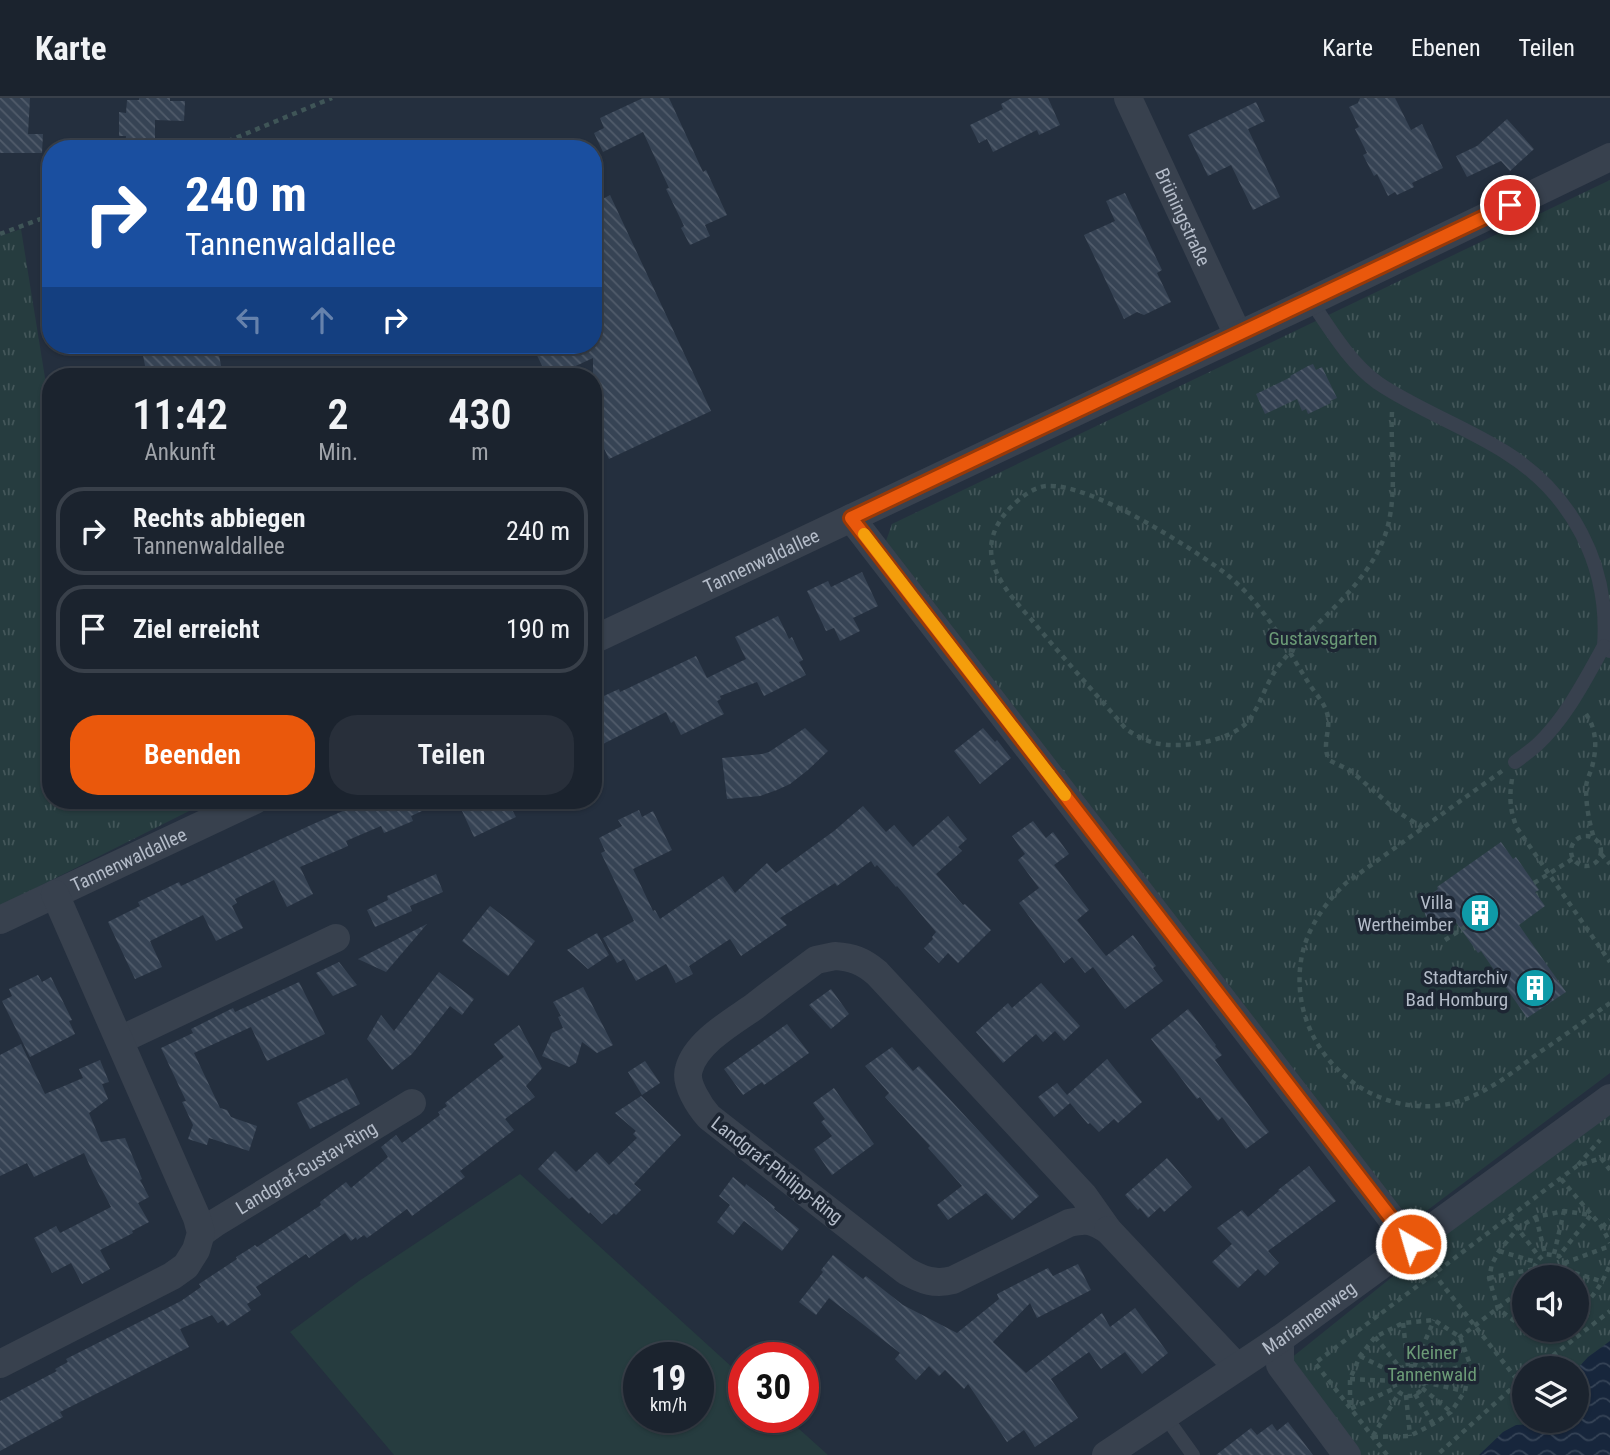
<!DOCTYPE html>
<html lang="de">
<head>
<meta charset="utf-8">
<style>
  :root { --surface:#1b232e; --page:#282f3a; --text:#f1f3f6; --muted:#a0a4aa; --line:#39404a; --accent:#ea580c }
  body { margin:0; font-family:"Roboto Condensed",sans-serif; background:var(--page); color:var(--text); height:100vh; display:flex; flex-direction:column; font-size:26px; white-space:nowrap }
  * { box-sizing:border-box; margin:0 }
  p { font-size:23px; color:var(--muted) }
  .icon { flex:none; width:38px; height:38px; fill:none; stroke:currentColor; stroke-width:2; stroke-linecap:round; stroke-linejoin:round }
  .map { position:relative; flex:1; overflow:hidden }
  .panel { position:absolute; left:42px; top:270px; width:560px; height:441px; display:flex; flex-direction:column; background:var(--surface); border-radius:28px; box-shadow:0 2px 5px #0004,0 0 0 2px var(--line) }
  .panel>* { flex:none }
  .banner { position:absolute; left:42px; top:42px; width:560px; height:214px; border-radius:28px; box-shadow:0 2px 5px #0004,0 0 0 2px var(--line); background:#1a4fa0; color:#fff; overflow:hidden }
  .tools { position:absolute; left:1512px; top:1167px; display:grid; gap:14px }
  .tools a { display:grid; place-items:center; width:77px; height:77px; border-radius:50%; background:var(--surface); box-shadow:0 2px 5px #0004,0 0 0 2px var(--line); font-size:35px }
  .speed { position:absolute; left:623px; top:1244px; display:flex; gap:14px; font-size:35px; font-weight:700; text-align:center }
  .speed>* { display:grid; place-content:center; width:91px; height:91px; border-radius:50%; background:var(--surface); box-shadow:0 2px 5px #0004,0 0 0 2px var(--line); line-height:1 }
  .speed small { font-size:18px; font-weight:400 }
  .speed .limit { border:10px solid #d22; background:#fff; color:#111 }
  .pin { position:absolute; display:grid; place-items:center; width:60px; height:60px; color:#fff; margin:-30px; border:4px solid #fff; border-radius:50%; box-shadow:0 2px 7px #0007 }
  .me { position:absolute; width:77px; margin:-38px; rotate:322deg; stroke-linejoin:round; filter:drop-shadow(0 0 5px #0008) }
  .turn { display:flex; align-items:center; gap:24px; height:147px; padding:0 28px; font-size:32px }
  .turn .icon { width:91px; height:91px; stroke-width:2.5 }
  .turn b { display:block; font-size:49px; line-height:60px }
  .lanes { display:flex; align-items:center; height:66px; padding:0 28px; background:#0003; justify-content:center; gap:35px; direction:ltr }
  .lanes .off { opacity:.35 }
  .eta { display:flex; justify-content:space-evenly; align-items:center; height:119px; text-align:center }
  .eta b { font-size:42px; font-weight:600; line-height:49px }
  .action { display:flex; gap:14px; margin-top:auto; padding:14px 28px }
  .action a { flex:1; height:80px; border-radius:28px; background:var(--accent); color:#fff; font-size:28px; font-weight:600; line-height:80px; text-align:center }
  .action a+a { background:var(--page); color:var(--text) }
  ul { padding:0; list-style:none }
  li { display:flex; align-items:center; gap:21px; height:88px; margin:0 14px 10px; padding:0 14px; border:4px solid var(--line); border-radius:28px }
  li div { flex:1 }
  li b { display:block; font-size:26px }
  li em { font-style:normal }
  header { display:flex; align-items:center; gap:42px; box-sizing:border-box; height:98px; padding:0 35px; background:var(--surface); border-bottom:2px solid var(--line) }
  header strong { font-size:33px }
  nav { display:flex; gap:38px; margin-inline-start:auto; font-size:24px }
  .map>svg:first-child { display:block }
  .grass { fill:url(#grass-tufts); fill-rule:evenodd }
  .garden { fill:#263c3f; fill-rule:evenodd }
  .water { fill:url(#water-waves) }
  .building { fill:url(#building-back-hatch) }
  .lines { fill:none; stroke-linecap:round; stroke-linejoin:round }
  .path { stroke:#3f5557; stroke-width:4.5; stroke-dasharray:5 5; stroke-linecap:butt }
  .lane { stroke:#38414e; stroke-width:14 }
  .street { stroke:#38414e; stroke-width:28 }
  .route-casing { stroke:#983908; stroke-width:18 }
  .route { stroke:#ea580c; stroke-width:12 }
  .slow { stroke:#f59e0b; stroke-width:12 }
  .labels { text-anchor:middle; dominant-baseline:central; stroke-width:7; stroke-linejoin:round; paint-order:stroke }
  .street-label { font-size:19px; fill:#b4bcc9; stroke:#1d2633 }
  .park-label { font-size:19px; fill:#6b9a76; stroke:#1d2633 }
  .poi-label { font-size:19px; fill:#b4bcc9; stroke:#1d2633; text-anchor:end }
</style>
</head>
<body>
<header>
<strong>Karte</strong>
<nav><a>Karte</a><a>Ebenen</a><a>Teilen</a></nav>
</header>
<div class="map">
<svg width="1610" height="1357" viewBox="0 0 1610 1357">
  <defs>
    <pattern id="grass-tufts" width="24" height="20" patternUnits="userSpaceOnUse" patternTransform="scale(1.75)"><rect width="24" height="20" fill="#263c3f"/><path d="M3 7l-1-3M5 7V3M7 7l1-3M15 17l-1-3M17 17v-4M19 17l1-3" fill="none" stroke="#435659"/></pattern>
    <pattern id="water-waves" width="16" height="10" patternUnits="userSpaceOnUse" patternTransform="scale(1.75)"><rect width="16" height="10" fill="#17263c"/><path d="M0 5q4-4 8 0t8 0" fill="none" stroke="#364457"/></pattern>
    <pattern id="building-back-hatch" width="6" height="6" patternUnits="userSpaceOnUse" patternTransform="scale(1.75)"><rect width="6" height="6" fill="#364354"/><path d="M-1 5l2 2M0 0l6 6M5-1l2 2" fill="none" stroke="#515c6b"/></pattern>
  </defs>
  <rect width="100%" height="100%" fill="#242f3e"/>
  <g class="grass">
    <path d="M1610,82V975L1425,1114L1398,1110L886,443L892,426Z"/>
    <path d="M21,131L51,317V702H211L0,808V138Z"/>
    <path d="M1610,1004V1357H1356L1285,1265ZM1524,1180H1577V1232H1524ZM1524,1270H1577V1323H1524Z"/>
  </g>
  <path class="garden" d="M520,1076L744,1280V1320H787L828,1357H394L290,1234L359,1183ZM639,1260H698V1320H639Z"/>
  <path class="water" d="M1610,1243V1357H1479L1503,1334L1516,1327L1536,1326L1542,1323H1577V1271L1588,1259Z"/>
  <g class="building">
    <path d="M0,0H30L28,36H43L42,55H0Z"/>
    <path d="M139,0H170V3H185L184,23L155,22V51H125L126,38H119V14L126,15L127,2H139Z"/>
    <path d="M643,0H669L703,74L706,72L727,117L705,127L710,138L690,147L681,130L684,128L666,91L669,90L643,34L603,54L594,35L604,30L600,20Z"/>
    <path d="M1012,0H1048L1060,27L1039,37L1037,32L993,54L987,41L979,45L970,27L1003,11L1001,6Z"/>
    <path d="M1360,0H1395L1411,32L1422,26L1443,70L1412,85L1414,89L1397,97L1395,94L1388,98L1377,76L1374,78L1363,57L1367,55L1355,31L1359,29L1349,9L1358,5Z"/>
    <path d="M1256,4L1265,23L1248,31L1280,99L1253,112L1231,67L1208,78L1188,37Z"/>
    <path d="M1507,21L1534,51L1510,73L1501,63L1467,79L1456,58L1477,48Z"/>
    <path d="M1125,95L1162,172L1157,175L1171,204L1144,217L1137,214L1124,221L1084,137L1115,123L1106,103Z"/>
    <path d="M610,97L711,313L609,361L593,327V260L554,278H547L532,247H593V106Z"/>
    <path d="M141,247H217L223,278H147Z"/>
    <path d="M1313,266L1316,272L1322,269L1337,300L1330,303L1331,305L1308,316L1306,311L1302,313L1297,301L1265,316L1256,296L1291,279L1290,278L1308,268Z"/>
    <path d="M862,474L878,508L853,520L860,533L840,543L834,530L826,533L807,493L828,483L831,489Z"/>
    <path d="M778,518L789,541L792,539L803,562L799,564L806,577L764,598L757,584L720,598L721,601L717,603L724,616L681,637L674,623L671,625L666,614L599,648L593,635V603L619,591L620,594L696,558L707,580L746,561L735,539Z"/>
    <path d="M805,630L828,653L808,672L790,686L777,692L760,698L727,701L722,660L762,656L769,654Z"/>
    <path d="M983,630L995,644L997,642L1011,660L980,686L954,653Z"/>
    <path d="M368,702H447L411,718L413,723L384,735L381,728L346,743L348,748L300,769L313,796L287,809L274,782L235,801L237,805L232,808L243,830L216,843L203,817L150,843L162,869L135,881L108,824L140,808L138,804L179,784L181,788L311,727Z"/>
    <path d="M457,702H507L516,719L474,739Z"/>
    <path d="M863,708L886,734L894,727L913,749L948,718L967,741L958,749L962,753L936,776L963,807L965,806L991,832L958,865L948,855L939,865L924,850L933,841L932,839L936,834L897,788L896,789L877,767L875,769L871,763L837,788L835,785L780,820L787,827L741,858L730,841L689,868L693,876L676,885L666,866L636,883L624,861L617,865L603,840L634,823L601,755L605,753L599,740L622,728L618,722L639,712L642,719L653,713L672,752L633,771L653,813L655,812L660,821L723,778L735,795L767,765L776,775L834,733Z"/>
    <path d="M1033,723L1046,740L1053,734L1069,756L1054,767L1089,812L1077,822L1106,858L1133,837L1156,868L1153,870L1163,883L1125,911L1093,869L1085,875L1072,859L1064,865L1019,805L1039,790L1018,762L1025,756L1012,738Z"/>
    <path d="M1501,744L1513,761L1516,759L1539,792L1535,794L1545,808L1519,827L1566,894L1527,920L1481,853L1478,855L1455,823L1437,826L1433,825L1426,819L1424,812L1429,798L1438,791L1437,789Z"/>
    <path d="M436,776L443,794L410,808L412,813L375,829L367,812L388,802L387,798Z"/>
    <path d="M490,808L535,843L508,878L462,843Z"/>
    <path d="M427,826L386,874L358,861Z"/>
    <path d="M597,835L609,857L588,871L567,852Z"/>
    <path d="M339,864L357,887L333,898L316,875Z"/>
    <path d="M439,874L474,901L462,917L450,908L412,956L392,972L367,941L381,917L394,933Z"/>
    <path d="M38,877L42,884L51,879L72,922L69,923L75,936L30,959L2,903L12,898L9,891Z"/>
    <path d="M299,884L325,936L267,963L251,929L194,955L220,1010L227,1012L231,1019L257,1028L249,1053L209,1040L207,1047L188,1041L193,1027L182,1004L186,1003L161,950L193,935L191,931L233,910L235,914Z"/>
    <path d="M1041,885L1080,928L1064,943L1055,933L1043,944L1036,936L1003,965L976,934L1008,905L1012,910Z"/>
    <path d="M583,889L613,947L597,955L582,944L576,965L569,969L542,958L552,935L563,930L558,919L561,918L553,904Z"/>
    <path d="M831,891L849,916L831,931L809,907Z"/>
    <path d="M1188,911L1216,947L1215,948L1222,957L1215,962L1269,1034L1246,1051L1222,1019L1218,1023L1200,999L1197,1001L1151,941Z"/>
    <path d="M787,926L809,955L764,987L762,984L743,997L724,971Z"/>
    <path d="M519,927L542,970L526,988L535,999L505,1021L514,1032L460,1073L465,1079L412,1118L407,1111L367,1140L364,1137L357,1142L356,1139L351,1143L345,1135L309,1160L306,1156L256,1189L261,1197L247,1206L251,1212L227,1228L223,1222L218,1225L212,1217L180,1231L189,1249L60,1314L63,1319L0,1353V1303L57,1273L55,1271L68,1264L66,1261L181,1203L201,1189L199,1186L237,1161L236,1159L246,1153L255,1147L257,1149L321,1107L320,1104L346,1084L351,1090L388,1059L381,1049L396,1037L402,1045L440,1017L438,1014L447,1008L445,1005L504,959L494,946Z"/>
    <path d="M21,946L45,996L83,980L79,971L100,962L109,984L102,986L108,1001L89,1015L101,1044L125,1040L142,1081L140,1082L149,1099L138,1105L149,1124L132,1133L133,1135L100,1152L110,1171L82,1186L71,1165L52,1175L34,1140L56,1128L60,1135L111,1109L93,1075L84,1055L34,1079L27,1065L0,1078V957Z"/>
    <path d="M892,949L913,973L919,968L1039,1098L1012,1122L986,1095L948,1122L937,1107L962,1088L928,1050L930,1048L885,999L889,995L865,968Z"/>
    <path d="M1107,961L1142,1004L1118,1025L1114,1021L1099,1034L1090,1025L1088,1026L1070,1005L1054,1019L1038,999L1057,985L1067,997Z"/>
    <path d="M645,963L660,985L642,997L628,974Z"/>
    <path d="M347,980L360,1006L310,1031L297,1005Z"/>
    <path d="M834,990L874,1046L832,1077L814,1051L832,1038L821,1024L825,1021L813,1005Z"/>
    <path d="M641,998L681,1037L634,1086L641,1092L616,1117L614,1115L602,1126L590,1114L589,1116L572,1099L569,1101L538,1071L555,1053L576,1074L597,1054L609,1067L637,1040L633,1036L636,1033L615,1015Z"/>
    <path d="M1167,1060L1192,1089L1164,1114L1160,1109L1148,1120L1140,1110L1138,1112L1125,1097Z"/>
    <path d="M1309,1068L1336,1103L1268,1153L1279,1165L1265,1178L1258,1171L1238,1190L1212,1164L1232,1146L1217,1130L1242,1112L1248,1119L1279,1093L1278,1092Z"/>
    <path d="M733,1079L745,1089L746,1086L755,1093L775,1109L774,1111L799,1131L782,1153L744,1123L733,1137L717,1124L730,1107L719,1098Z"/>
    <path d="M833,1157L863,1181L866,1178L903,1207L957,1235L999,1201L997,1196L1048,1170L1053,1178L1078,1166L1091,1192L1037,1220L1030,1205L993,1244L1026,1275L1102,1215L1110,1229L1135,1210L1168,1255L1142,1276L1125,1254L1101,1271L1089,1254L1051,1281L1078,1320L1035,1349L1024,1332L1007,1344L968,1286L964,1291L945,1272L939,1278L929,1268L916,1282L895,1261L900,1255L829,1200L816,1217L799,1204L823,1174L821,1172Z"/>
    <path d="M1288,1324L1313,1357H1216L1251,1330L1257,1337L1272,1326L1277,1333Z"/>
  </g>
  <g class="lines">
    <g class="path">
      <path d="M209,51L332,0"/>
      <path d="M0,136L51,117"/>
      <path d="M1392,314C1390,355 1399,400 1384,440C1366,486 1323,518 1290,554C1283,562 1276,570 1271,580C1263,594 1259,609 1249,622C1232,644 1180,651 1155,645C1144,642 1135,637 1126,631C1096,596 1065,562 1036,527C1020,508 998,487 992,461C988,441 997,423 1011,409C1020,400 1033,389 1047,388C1090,385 1189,448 1225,475C1240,487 1254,502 1265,517C1281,538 1294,562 1308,584C1314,594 1324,604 1327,615C1332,631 1321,645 1329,662L1351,673L1398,714L1423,730"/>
      <path d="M1586,616C1597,632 1597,650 1592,669C1590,676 1586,683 1586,690C1586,707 1589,724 1594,740"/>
      <path d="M1502,673L1346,785C1325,805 1308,829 1302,857C1285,941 1358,1019 1443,1007C1481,1001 1510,976 1540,954C1564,938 1587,921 1610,905"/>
      <path d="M1512,681C1509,699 1510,713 1517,730L1610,864"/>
      <circle cx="1586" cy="753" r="15"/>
      <path d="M1601,756L1610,766"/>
      <path d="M1534,785L1574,760"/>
      <path d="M1445,842L1465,829"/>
      <path d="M1578,1067L1600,1042"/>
      <path d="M1561,1081L1602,1129L1610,1145"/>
      <path d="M1509,1119L1540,1160"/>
      <path d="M1536,1119L1545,1156"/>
      <path d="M1602,1129L1610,1122"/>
      <path d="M1499,1153L1536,1164"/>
      <path d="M1554,1156L1564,1113"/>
      <path d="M1564,1165L1610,1148"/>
      <path d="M1427,1167L1519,1284L1437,1357"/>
      <path d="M1565,1172L1604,1184"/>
      <path d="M1489,1180L1534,1171"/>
      <path d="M1537,1180C1532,1168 1535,1164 1545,1156L1559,1158L1564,1165L1565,1172L1558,1180"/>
      <path d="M1577,1195L1588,1205"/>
      <path d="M1577,1213C1593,1200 1603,1185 1610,1166"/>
      <path d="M1403,1225L1408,1268"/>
      <path d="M1519,1226L1524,1216"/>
      <path d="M1524,1226H1519L1498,1211L1489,1180L1492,1166L1499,1153L1518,1130L1536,1119L1564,1113L1591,1117L1559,1158"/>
      <path d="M1375,1239L1401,1271"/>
      <path d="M1360,1258L1396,1276"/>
      <circle cx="1409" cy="1283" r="15"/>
      <path d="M1414,1269L1434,1222"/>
      <path d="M1537,1270L1610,1213"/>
      <path d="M1421,1273L1460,1239L1524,1190"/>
      <path d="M1424,1279L1470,1266"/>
      <path d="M1350,1281L1394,1283"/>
      <path d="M1424,1284L1464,1293"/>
      <path d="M1422,1290L1451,1314"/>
      <path d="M1415,1296L1433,1326"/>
      <path d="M1406,1297L1410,1338"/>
      <path d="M1373,1338L1399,1295"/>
      <path d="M1373,1339L1410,1338L1433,1326L1451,1314L1465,1293L1470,1266L1460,1239L1434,1222L1403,1225L1375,1239L1360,1258L1350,1281V1311L1395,1290"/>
      <path d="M1387,1357L1315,1265L1577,1068L1601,1060L1610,1072"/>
    </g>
    <g class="lane">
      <path d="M1311,203C1330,231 1350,265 1378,285C1418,312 1464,328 1505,354C1571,395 1610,466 1604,548L1610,553"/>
      <path d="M1515,664C1522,659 1530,653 1537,647C1566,620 1585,582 1604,548"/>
      <path d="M1165,1318L1193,1357"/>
    </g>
    <g class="street">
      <path id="s1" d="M1128,0L1238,237"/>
      <path d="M851,420L1411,1146"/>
      <path id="s2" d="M593,542L1311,203L1610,59"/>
      <path id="s3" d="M0,822L255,702"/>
      <path d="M835,858C852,859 863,863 877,875L1084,1098L1108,1132C1092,1122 1088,1121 1069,1125L953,1182C935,1187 922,1182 906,1173L709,1019C700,1009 684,985 689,971C696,944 734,923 755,908C775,892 796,877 816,862Z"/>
      <path d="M120,942L336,840"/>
      <path d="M1108,1132L1237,1269"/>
      <path id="s4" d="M201,1135L215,1125L412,1005"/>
      <path d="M1280,1241V1267L1347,1357"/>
      <path d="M0,1266L172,1178L186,1168L196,1152L201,1135L197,1120L55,796"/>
      <path id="s5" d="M1106,1357L1280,1241L1610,1000"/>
    </g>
  </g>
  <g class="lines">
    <g class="route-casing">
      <path id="route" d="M1411,1146L851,420L1510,107"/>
    </g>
    <use href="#route" class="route"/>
    <path class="slow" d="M864,436L1065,697"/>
  </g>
  <defs>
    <g id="building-disc" transform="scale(2.0125)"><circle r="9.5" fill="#0f9aa8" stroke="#1d2633"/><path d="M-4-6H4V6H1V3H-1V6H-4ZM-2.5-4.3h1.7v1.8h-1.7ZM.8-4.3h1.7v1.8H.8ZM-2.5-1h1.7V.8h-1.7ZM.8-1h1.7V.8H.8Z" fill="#fff"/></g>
  </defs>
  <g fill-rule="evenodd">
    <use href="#building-disc" x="1480" y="815"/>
    <use href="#building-disc" x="1535" y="890"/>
  </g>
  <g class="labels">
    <g class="street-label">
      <text stroke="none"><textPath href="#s1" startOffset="131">Brüningstraße</textPath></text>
      <text stroke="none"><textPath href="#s2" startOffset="186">Tannenwaldallee</textPath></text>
      <text stroke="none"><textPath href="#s3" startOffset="142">Tannenwaldallee</textPath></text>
      <text stroke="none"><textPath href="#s4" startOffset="124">Landgraf-Gustav-Ring</textPath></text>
      <text transform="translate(777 1072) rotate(38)">Landgraf-Philipp-Ring</text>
      <text stroke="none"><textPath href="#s5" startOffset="245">Mariannenweg</textPath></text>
    </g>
    <g class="park-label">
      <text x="1323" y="540">Gustavsgarten</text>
      <text x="1432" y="1254">Kleiner<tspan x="1432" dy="22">Tannenwald</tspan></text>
    </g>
    <g class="poi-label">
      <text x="1453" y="804">Villa<tspan x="1453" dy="22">Wertheimber</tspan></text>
      <text x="1508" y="879">Stadtarchiv<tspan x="1508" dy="22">Bad Homburg</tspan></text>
    </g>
  </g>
</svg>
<div class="tools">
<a><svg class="icon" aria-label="sound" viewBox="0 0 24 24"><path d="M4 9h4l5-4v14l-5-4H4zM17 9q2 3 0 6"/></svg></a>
<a><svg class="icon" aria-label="layers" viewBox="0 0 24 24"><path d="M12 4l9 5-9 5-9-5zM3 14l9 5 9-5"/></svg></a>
</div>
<div class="speed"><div>19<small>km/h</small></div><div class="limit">30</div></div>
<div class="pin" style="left:1510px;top:107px;background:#d93025"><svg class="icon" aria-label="arrive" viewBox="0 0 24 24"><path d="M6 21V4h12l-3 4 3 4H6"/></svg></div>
<svg class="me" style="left:1411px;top:1146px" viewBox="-20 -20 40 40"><circle r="17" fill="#ea580c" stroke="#fff" stroke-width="3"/><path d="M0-11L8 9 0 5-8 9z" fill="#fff"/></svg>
<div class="banner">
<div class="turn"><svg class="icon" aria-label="right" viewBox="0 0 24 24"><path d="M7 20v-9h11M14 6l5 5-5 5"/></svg><div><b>240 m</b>Tannenwaldallee</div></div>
<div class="lanes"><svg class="icon off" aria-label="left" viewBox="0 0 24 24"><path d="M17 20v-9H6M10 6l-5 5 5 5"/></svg><svg class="icon off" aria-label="ahead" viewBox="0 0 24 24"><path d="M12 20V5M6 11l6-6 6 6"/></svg><svg class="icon" aria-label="right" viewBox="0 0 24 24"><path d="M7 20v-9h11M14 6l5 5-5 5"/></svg></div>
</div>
<section class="panel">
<div class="eta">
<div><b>11:42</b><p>Ankunft</p></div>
<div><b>2</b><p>Min.</p></div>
<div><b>430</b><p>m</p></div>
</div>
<ul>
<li><svg class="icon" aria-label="right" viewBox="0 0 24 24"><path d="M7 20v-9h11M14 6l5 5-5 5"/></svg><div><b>Rechts abbiegen</b><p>Tannenwaldallee</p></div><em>240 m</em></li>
<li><svg class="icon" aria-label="arrive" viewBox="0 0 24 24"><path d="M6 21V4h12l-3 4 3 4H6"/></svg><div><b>Ziel erreicht</b></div><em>190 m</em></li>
</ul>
<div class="action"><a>Beenden</a><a>Teilen</a></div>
</section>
</div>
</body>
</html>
